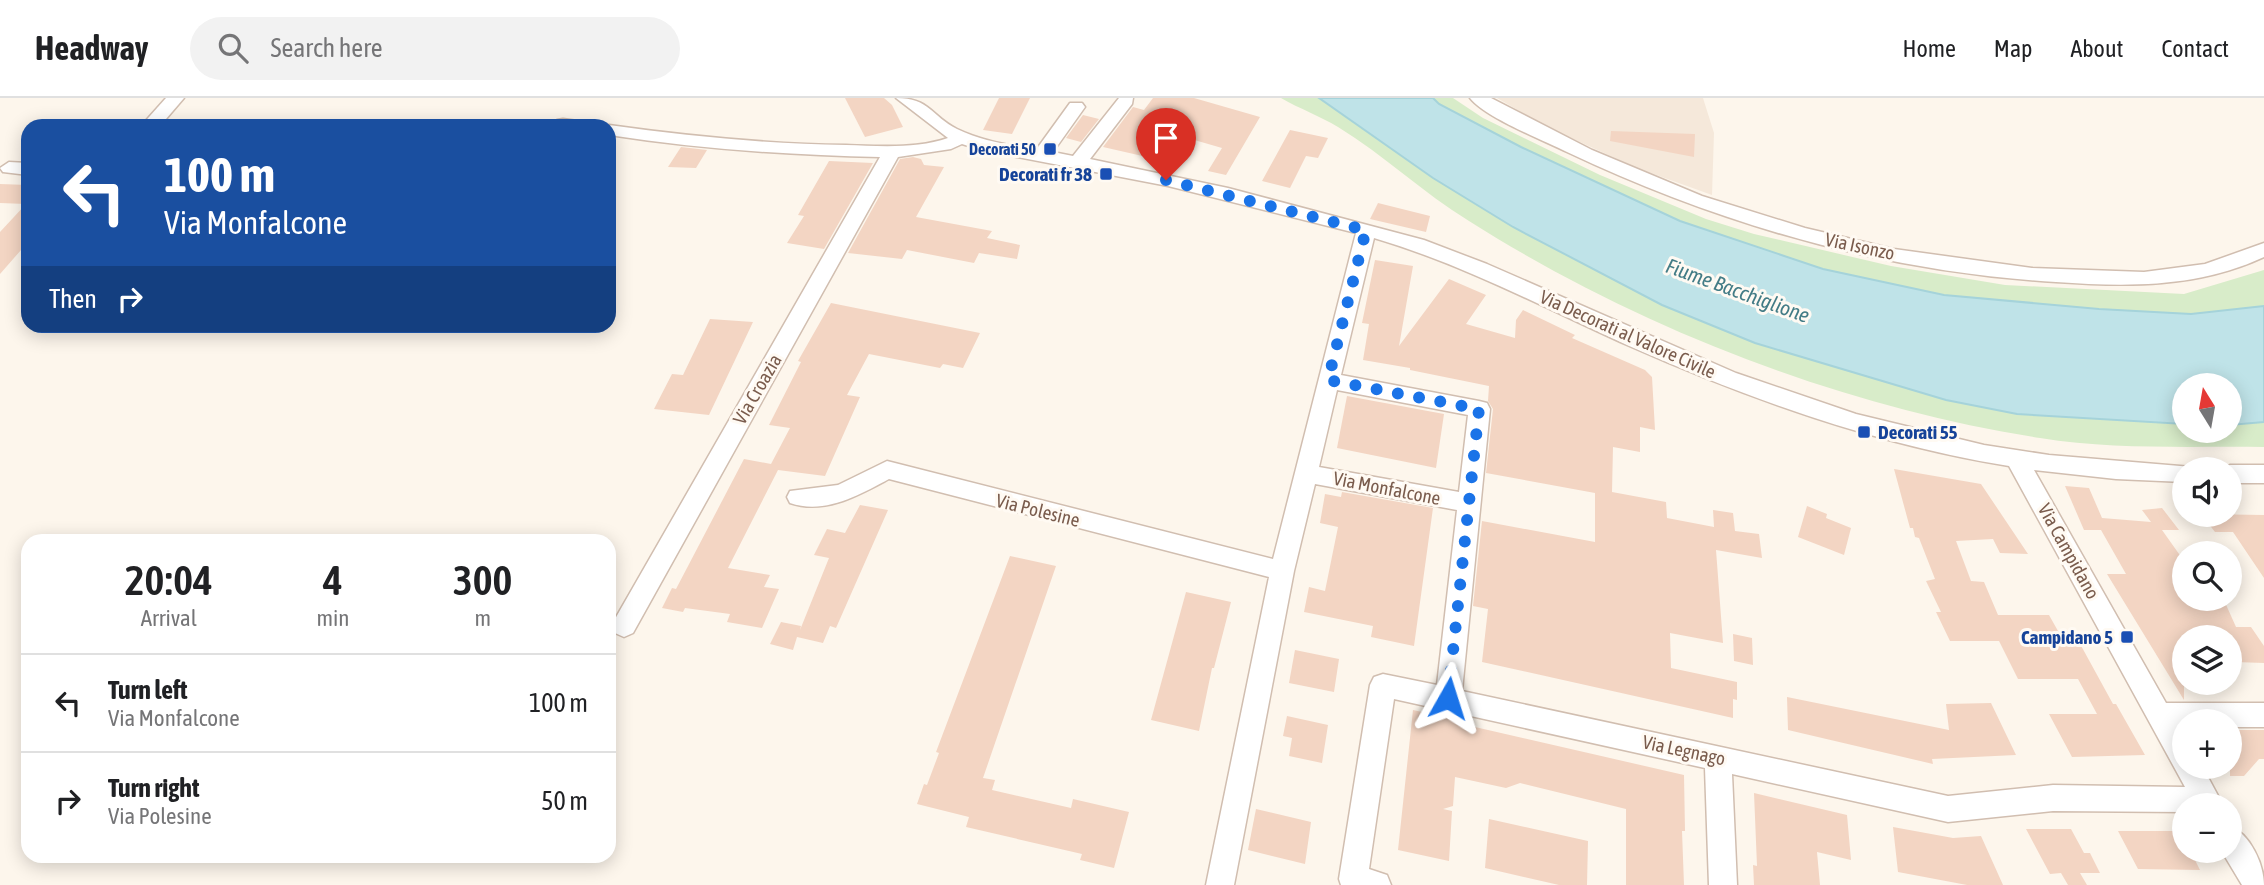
<!DOCTYPE html>
<html lang="en">
<head>
<meta charset="utf-8">
<style>
  :root { --surface:#fff; --page:#f2f2f2; --text:#202124; --muted:#757577; --line:#e0e0e0 }
  body { margin:0; font-family:"Asap Condensed",sans-serif; background:var(--page); color:var(--text); height:100vh; display:flex; flex-direction:column; font-size:26px; white-space:nowrap }
  * { box-sizing:border-box; margin:0 }
  p { font-size:23px; color:var(--muted) }
  .icon { flex:none; width:38px; height:38px; fill:none; stroke:currentColor; stroke-width:2; stroke-linecap:round; stroke-linejoin:round }
  .map { position:relative; flex:1; overflow:hidden }
  .drawer { position:absolute; left:21px; top:436px; width:595px; height:329px; display:flex; flex-direction:column; background:var(--surface); border-radius:21px; box-shadow:0 4px 18px #0003 }
  .drawer>* { flex:none }
  .hud { position:absolute; left:21px; top:21px; width:595px; height:214px; border-radius:21px; box-shadow:0 4px 18px #0003; background:#1a4fa0; color:#fff; overflow:hidden }
  .needle { width:46px; rotate:349deg }
  .tools { position:absolute; left:2172px; top:275px; display:grid; gap:14px }
  .tools a { display:grid; place-items:center; width:70px; height:70px; border-radius:50%; background:var(--surface); box-shadow:0 4px 18px #0003; font-size:35px }
  .pin { position:absolute; display:grid; place-items:center; width:60px; height:60px; color:#fff; margin:-72px -30px; border-radius:50% 50% 50% 0; rotate:-45deg; box-shadow:0 0 7px #0007 }
  .pin .icon { rotate:45deg }
  .me { position:absolute; width:77px; margin:-38px; rotate:6deg; stroke-linejoin:round; filter:drop-shadow(0 0 5px #0008) }
  .turn { display:flex; align-items:center; gap:24px; height:147px; padding:0 28px; font-size:32px }
  .turn .icon { width:91px; height:91px; stroke-width:2.5 }
  .turn b { display:block; font-size:49px; line-height:60px }
  .then { display:flex; align-items:center; height:66px; padding:0 28px; background:#0003; gap:14px; font-size:26px }
  .eta { display:flex; justify-content:space-evenly; align-items:center; height:119px; text-align:center }
  .eta b { font-size:42px; font-weight:600; line-height:49px }
  ul { padding:0; list-style:none }
  li { display:flex; align-items:center; gap:21px; height:98px; padding:0 28px; border-top:2px solid var(--line) }
  li div { flex:1 }
  li b { display:block; font-size:26px }
  li em { font-style:normal }
  header { display:flex; align-items:center; gap:42px; box-sizing:border-box; height:98px; padding:0 35px; background:var(--surface); border-bottom:2px solid var(--line) }
  header strong { font-size:33px }
  nav { display:flex; gap:38px; margin-inline-start:auto; font-size:24px }
  .search { width:490px; height:63px; background:var(--page); display:flex; align-items:center; gap:18px; box-sizing:border-box; padding:0 24px; border-radius:38px; color:var(--muted); font-size:26px }
  .map>svg:first-child { display:block }
  .residential { fill:#f5e8da }
  .green { fill:#d8ecc9; fill-rule:evenodd }
  .water { fill:#bfe3e8; stroke:#a5d3da; stroke-width:2 }
  .building { fill:#f3d5c3 }
  .lines { fill:none; stroke-linecap:round; stroke-linejoin:round }
  .minor-casing { stroke:#d1beb0; stroke-width:3 }
  .minor { fill:#fff; fill-rule:evenodd }
  .route { stroke:#1a73e8; stroke-width:12; stroke-dasharray:0 21.6 }
  .transit-dot { fill:#1a4fb4; stroke:#fffaf3; stroke-width:2.5 }
  .labels { text-anchor:middle; dominant-baseline:central; stroke-width:6; stroke-linejoin:round; paint-order:stroke }
  .far-transit-label { font-size:16px; font-weight:bold; fill:#164399; stroke:#fffaf3; text-anchor:end }
  .transit-label { font-size:19px; font-weight:bold; fill:#164399; stroke:#fffaf3; text-anchor:end }
  .street-label { font-size:19px; fill:#7a5c4d; stroke:#fffaf3 }
  .water-label { font-size:21px; font-style:italic; fill:#437c86; stroke:#fffaf3 }
</style>
</head>
<body>
<header>
<strong>Headway</strong>
<div class="search"><svg class="icon" aria-label="search" viewBox="0 0 24 24"><circle cx="10" cy="10" r="6"/><path d="M15 15l6 6"/></svg>Search here</div>
<nav><a>Home</a><a>Map</a><a>About</a><a>Contact</a></nav>
</header>
<div class="map">
<svg width="2264" height="787" viewBox="0 0 2264 787">
  <rect width="100%" height="100%" fill="#fdf6ec"/>
  <path class="residential" d="M1497,0H1703L1714,35L1712,97L1637,70L1547,29Z"/>
  <path class="green" d="M1281,0H1453L1483,20L1600,77L1706,121L1754,136L1891,168L2005,187L2184,196L2264,172V349C2190,348 2113,352 2040,340C1842,309 1638,230 1469,123C1423,95 1384,57 1338,29C1320,18 1300,11 1281,0ZM2184,287H2230V332H2184Z"/>
  <path class="water" d="M1319,0H1433L1439,6L1521,49L1680,123L1823,171L1944,197L2099,211L2191,216L2264,208V324L2230,327V287H2184V326L2017,316L1946,302L1755,245L1662,207L1513,129L1433,80Z"/>
  <g class="building">
    <path d="M845,0H884L892,7L903,29L865,39Z"/>
    <path d="M999,0H1030L1012,36L983,32Z"/>
    <path d="M1153,0H1194L1260,19L1226,77L1208,73L1222,50L1184,39L1173,58L1163,55L1160,62L1103,49L1133,9L1144,12Z"/>
    <path d="M1083,17L1099,21L1081,44L1066,40Z"/>
    <path d="M1290,32L1328,40L1318,60L1306,58L1290,90L1262,83Z"/>
    <path d="M1611,33L1695,36L1694,59L1610,43Z"/>
    <path d="M681,49L707,52L696,70L668,69Z"/>
    <path d="M913,59L921,61L924,67L944,69L916,119L992,133L987,140L1020,147L1017,161L979,155L974,165L907,152L902,161L848,155L900,61Z"/>
    <path d="M829,63L873,65L824,151L787,145L804,118L798,117Z"/>
    <path d="M0,86L28,87V144L0,176V134L26,106L0,105Z"/>
    <path d="M1378,105L1430,118L1426,134L1370,121Z"/>
    <path d="M1375,162L1413,168L1399,248L1449,181L1486,197L1466,226L1515,240L1516,222L1523,212L1575,237L1572,240L1645,272L1652,279L1655,332L1640,329V354L1613,349L1612,394L1666,404L1667,420L1714,429L1713,412L1733,415L1735,433L1759,436L1762,460L1716,452L1723,545L1670,535L1671,570L1737,584V602L1733,601V620L1482,564L1488,511L1473,508L1482,423L1595,444V395L1486,375L1493,311L1488,303L1489,288L1410,272V270L1363,262L1369,226L1362,225Z"/>
    <path d="M831,205L980,235L963,270L943,266L940,270L869,256L847,297L860,299L825,378L778,372L728,470L770,477L764,489L779,491L762,530L727,524L730,516L685,510L683,514L662,510L672,490L676,491L744,361L771,366L790,330L769,327L801,264L798,263Z"/>
    <path d="M710,221L753,224L709,317L654,311L672,276L683,277Z"/>
    <path d="M1347,298L1444,316L1436,370L1337,350Z"/>
    <path d="M1894,371L1981,386L2028,456L2000,455L1993,441L1956,443L1971,483L1984,484L1998,517H2049L2058,533H2073L2113,606H2116L2145,657L2072,659L2049,616H2097L2078,581H2018L1999,543H1950L1936,514H1941L1926,483L1935,481L1919,440L1915,439L1913,430H1910Z"/>
    <path d="M2065,388L2089,390L2102,420L2151,424L2142,412L2162,410L2179,432H2162L2184,463V500H2223L2236,529H2251L2264,548V565L2235,564L2230,556V539H2184V602L2107,476H2126L2101,432H2084Z"/>
    <path d="M1342,394L1433,410L1414,548L1371,539L1373,528L1304,514L1309,489L1325,493L1338,429L1320,425L1325,396L1341,399Z"/>
    <path d="M860,407L888,412L836,530L830,528L823,545L797,539L793,552L770,546L781,524L801,528L800,532L829,460L814,457L827,431L845,435Z"/>
    <path d="M1807,408L1827,416L1826,420L1851,430L1844,457L1798,439Z"/>
    <path d="M2201,416L2264,417V480L2233,434H2215Z"/>
    <path d="M1010,458L1056,468L983,680L995,682L992,692L1071,710L1073,701L1129,714L1114,770L1080,762L1082,756L966,729L969,719L917,706L924,686L927,687L939,655L936,654Z"/>
    <path d="M1186,494L1231,504L1214,570H1212L1199,633L1151,622Z"/>
    <path d="M1733,536L1752,540L1753,567L1734,563Z"/>
    <path d="M1295,552L1339,561L1334,594L1289,585Z"/>
    <path d="M1787,599L1949,632L1946,606L1991,605L2016,657L1932,661L1933,666L1788,632Z"/>
    <path d="M1413,612L1463,623L1462,626L1684,677L1685,733H1682L1684,787H1626V711L1520,685L1506,690L1455,679L1453,708L1443,711L1452,713L1449,763L1398,752Z"/>
    <path d="M1287,618L1328,627L1322,665L1289,658L1292,640L1283,638Z"/>
    <path d="M2230,632H2264V661H2259L2244,678H2230Z"/>
    <path d="M1754,695L1847,717L1851,762L1817,754L1820,787H1754L1753,767L1757,768Z"/>
    <path d="M1256,711L1311,724L1305,766L1248,752Z"/>
    <path d="M1489,721L1588,743L1587,787H1559L1485,770Z"/>
    <path d="M1893,729L1953,740L1981,738L2003,787H1967L1898,774Z"/>
    <path d="M2026,731H2071L2084,755H2090L2100,775H2080L2087,787H2068L2061,775L2050,776Z"/>
    <path d="M2118,733H2179L2184,742V752H2190L2200,772L2138,771Z"/>
  </g>
  <g class="lines">
    <g class="minor-casing">
      <g id="minor">
        <path d="M166,0H184L160,28H141Z"/>
        <path d="M896,0C930,0 931,18 957,31C982,43 1009,47 1036,52L1070,5H1082L1085,9L1053,54L1073,58L1119,0H1133L1132,6L1090,61L1228,90L1424,142L1487,166L1736,275L1856,316L1984,347L2049,357L2192,369L2193,371H2184V384L2116,381L2034,372L2166,605H2264V629H2230V623H2184V629H2179L2184,637V668H2202L2223,707H2184V714L2053,713L1948,724L1732,676L1737,787H1709L1705,670L1394,601L1369,771L1387,777L1391,787H1341L1339,781L1370,587L1374,579L1383,576L1437,587L1457,412L1315,386L1294,473L1234,787H1206L1269,479L889,381C859,397 825,417 790,405L787,399L790,393L838,387L887,363L1273,461L1356,135L1168,88L981,52L962,46L951,51L898,59L633,535L624,539L615,535L612,528L615,521L880,59C789,57 699,51 609,37V28H604L609,27C688,38 766,46 846,47C878,48 917,51 948,40ZM1374,140C1462,166 1543,209 1627,247C1749,301 1877,347 2009,368L2185,689L2053,687L1948,698L1462,593L1490,311L1487,305L1479,303L1341,277ZM1337,292L1468,317L1459,394L1319,369Z"/>
        <path d="M1470,0H1491L1592,52L1702,98L1805,130L1894,151L2032,170L2144,174L2205,166L2264,145V159C2197,190 2128,189 2056,184C1886,174 1721,127 1567,54C1543,42 1486,20 1470,0Z"/>
        <path d="M563,21L585,24L588,28H556L557,22Z"/>
        <path d="M9,64L28,65V77L3,74L0,70Z"/>
        <path d="M2230,367H2264V385H2230V371H2221Z"/>
        <path d="M2230,728C2250,736 2264,766 2264,787H2242L2221,752H2230Z"/>
      </g>
    </g>
    <use href="#minor" class="minor"/>
  </g>
  <g class="lines">
    <path class="route" d="M1166,82L1366,132L1328,282L1479,311L1448,600"/>
  </g>
  <g class="transit-dot">
    <rect x="1043" y="44" width="14" height="14" rx="3.5"/>
    <rect x="1099" y="69" width="14" height="14" rx="3.5"/>
    <rect x="1857" y="327" width="14" height="14" rx="3.5"/>
    <rect x="2120" y="532" width="14" height="14" rx="3.5"/>
  </g>
  <g class="labels">
    <g class="far-transit-label">
      <text x="1036" y="51">Decorati 50</text>
    </g>
    <g class="transit-label">
      <text x="1092" y="76">Decorati fr 38</text>
      <text x="1878" y="334" text-anchor="start">Decorati 55</text>
      <text x="2113" y="539">Campidano 5</text>
    </g>
    <g class="street-label">
      <text transform="translate(1860 148) rotate(12)">Via Isonzo</text>
      <text transform="translate(1628 236) rotate(24)">Via Decorati al Valore Civile</text>
      <text transform="translate(757 291) rotate(-60)">Via Croazia</text>
      <text transform="translate(1387 390) rotate(11)">Via Monfalcone</text>
      <text transform="translate(1038 412) rotate(14)">Via Polesine</text>
      <text transform="translate(2069 453) rotate(61)">Via Campidano</text>
      <text transform="translate(1684 652) rotate(12)">Via Legnago</text>
    </g>
    <g class="water-label">
      <text transform="translate(1738 192) rotate(20)">Fiume Bacchiglione</text>
    </g>
  </g>
</svg>
<div class="tools">
<a><svg class="needle" viewBox="-14 -14 28 28"><path d="M0-13l5 13h-10z" fill="#e53935"/><path d="M0 13l5-13h-10z" fill="#757577"/></svg></a>
<a><svg class="icon" aria-label="sound" viewBox="0 0 24 24"><path d="M4 9h4l5-4v14l-5-4H4zM17 9q2 3 0 6"/></svg></a>
<a><svg class="icon" aria-label="search" viewBox="0 0 24 24"><circle cx="10" cy="10" r="6"/><path d="M15 15l6 6"/></svg></a>
<a><svg class="icon" aria-label="layers" viewBox="0 0 24 24"><path d="M12 4l9 5-9 5-9-5zM3 14l9 5 9-5"/></svg></a>
<a>+</a>
<a>−</a>
</div>
<div class="pin" style="left:1166px;top:82px;background:#d93025"><svg class="icon" aria-label="arrive" viewBox="0 0 24 24"><path d="M6 21V4h12l-3 4 3 4H6"/></svg></div>
<svg class="me" style="left:1448px;top:600px" viewBox="-20 -20 40 40"><path d="M0-17L14 15 0 8-14 15z" fill="#1a73e8" stroke="#fff" stroke-width="4"/></svg>
<div class="hud">
<div class="turn"><svg class="icon" aria-label="left" viewBox="0 0 24 24"><path d="M17 20v-9H6M10 6l-5 5 5 5"/></svg><div><b>100 m</b>Via Monfalcone</div></div>
<div class="then">Then<svg class="icon" aria-label="right" viewBox="0 0 24 24"><path d="M7 20v-9h11M14 6l5 5-5 5"/></svg></div>
</div>
<section class="drawer">
<div class="eta">
<div><b>20:04</b><p>Arrival</p></div>
<div><b>4</b><p>min</p></div>
<div><b>300</b><p>m</p></div>
</div>
<ul>
<li><svg class="icon" aria-label="left" viewBox="0 0 24 24"><path d="M17 20v-9H6M10 6l-5 5 5 5"/></svg><div><b>Turn left</b><p>Via Monfalcone</p></div><em>100 m</em></li>
<li><svg class="icon" aria-label="right" viewBox="0 0 24 24"><path d="M7 20v-9h11M14 6l5 5-5 5"/></svg><div><b>Turn right</b><p>Via Polesine</p></div><em>50 m</em></li>
</ul>
</section>
</div>
</body>
</html>
